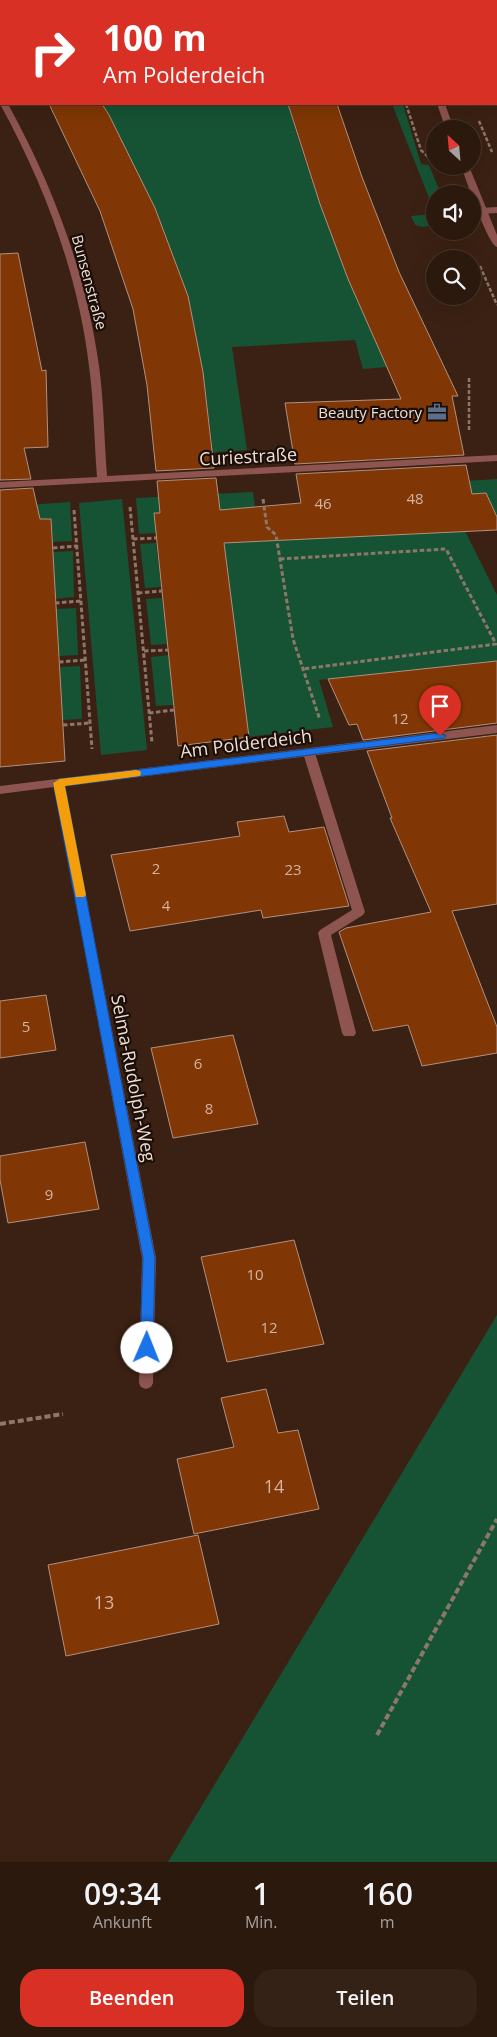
<!DOCTYPE html>
<html lang="de">
<head>
<meta charset="utf-8">
<style>
  :root { --surface:#2c190e; --page:#342217; --text:#f1f3f6; --muted:#a6a09e; --line:#48382e; --accent:#d93025 }
  body { margin:0; font-family:"Open Sans",sans-serif; background:var(--page); color:var(--text); height:100vh; display:flex; flex-direction:column; font-size:19px; white-space:nowrap }
  * { box-sizing:border-box; margin:0 }
  p { font-size:16px; color:var(--muted) }
  .icon { flex:none; width:28px; height:28px; fill:none; stroke:currentColor; stroke-width:2; stroke-linecap:round; stroke-linejoin:round }
  .map { position:relative; height:1862px; overflow:hidden }
  .panel { display:flex; flex-direction:column; background:var(--surface); flex:1 }
  .panel>* { flex:none }
  .hud { position:absolute; left:0px; top:0px; width:498px; height:105px; box-shadow:0 5px 20px #0002,0 0 0 1px var(--line); background:#d93025; color:#fff; overflow:hidden }
  .needle { width:32px; rotate:334deg }
  .controls { position:absolute; left:426px; top:120px; display:grid; gap:10px }
  .controls a { display:grid; place-items:center; width:55px; height:55px; border-radius:50%; background:var(--surface); box-shadow:0 5px 20px #0002,0 0 0 1px var(--line); font-size:25px }
  .pin { position:absolute; display:grid; place-items:center; width:42px; height:42px; color:#fff; margin:-51px -21px; border-radius:50% 50% 50% 0; rotate:-45deg; box-shadow:0 0 5px #0007 }
  .pin .icon { rotate:45deg }
  .me { position:absolute; width:55px; margin:-28px; rotate:1deg; stroke-linejoin:round; filter:drop-shadow(0 0 4px #0008) }
  .turn { display:flex; align-items:center; gap:18px; height:105px; padding:0 20px; font-size:22px }
  .turn .icon { width:65px; height:65px; stroke-width:2.5 }
  .turn b { display:block; font-size:35px; line-height:42px }
  .eta { display:flex; justify-content:space-evenly; align-items:center; height:85px; text-align:center }
  .eta b { font-size:30px; font-weight:600; line-height:35px }
  .cta { display:flex; gap:10px; margin-top:auto; padding:10px 20px }
  .cta a { flex:1; height:58px; border-radius:20px; background:var(--accent); color:#fff; font-size:20px; font-weight:600; line-height:58px; text-align:center }
  .cta a+a { background:var(--page); color:var(--text) }
  .map>svg:first-child { display:block }
  .green { fill:#165334 }
  .building { fill:#803705; stroke:#b19080 }
  .lines { fill:none; stroke-linecap:round; stroke-linejoin:round }
  .path-far2 { stroke:#8d776b; stroke-width:2.5; stroke-dasharray:4 2; stroke-linecap:butt }
  .path-far1 { stroke:#8d776b; stroke-width:3; stroke-dasharray:4.5 2.5; stroke-linecap:butt }
  .path { stroke:#8d776b; stroke-width:4; stroke-dasharray:6 3; stroke-linecap:butt }
  .service { fill:#8e544f; fill-rule:evenodd }
  .minor { fill:#8e544f; fill-rule:evenodd }
  .tertiary { fill:#8e544f; fill-rule:evenodd }
  .route { fill:#1a73e8; stroke:#114b97 }
  .slow { fill:#f59e0b }
  .labels { text-anchor:middle; dominant-baseline:central; stroke-width:4.5; stroke-linejoin:round; paint-order:stroke }
  .far-street-label { font-size:15px; fill:#f0ded5; stroke:#1a0e08 }
  .far-poi-label { font-size:15px; fill:#f0ded5; stroke:#1a0e08; text-anchor:end }
  .number-label { font-size:15px; fill:#d4b4a1 }
  .street-label { font-size:18px; fill:#f0ded5; stroke:#1a0e08 }
  .near-number-label { font-size:18px; fill:#d4b4a1 }
</style>
</head>
<body>
<div class="map">
<svg width="497" height="1862" viewBox="0 0 497 1862">
  <rect width="100%" height="100%" fill="#3b2113"/>
  <g class="green">
    <path d="M23,0H262V1H24Z"/>
    <path d="M102,104H288C313,194 349,281 387,367L363,369L355,340L232,347L247,450L189,454V444L212,442L203,372L188,296L155,208L109,115Z"/>
    <path d="M392,104H403L421,164L429,165L441,194H435V213Z"/>
    <path d="M435,214V225L423,227L415,225L411,216Z"/>
    <path d="M497,479V517L486,493L420,497L417,484Z"/>
    <path d="M253,492L255,507L465,531L497,595V661L319,680L333,727L248,737L220,511L154,513L156,533L139,534L136,498Z"/>
    <path d="M122,499L147,750L101,755L79,503Z"/>
    <path d="M70,502L72,541L53,542L51,519L0,521V507Z"/>
    <path d="M156,543L161,587L145,588L140,544Z"/>
    <path d="M73,551L74,597L55,599L53,552Z"/>
    <path d="M162,598L167,644L151,645L146,599Z"/>
    <path d="M76,608L78,655L59,656L56,609Z"/>
    <path d="M168,655L174,705L156,706L151,657Z"/>
    <path d="M80,666L82,719L62,720L60,667Z"/>
    <path d="M497,1315V1862H168Z"/>
  </g>
  <g class="building">
    <path d="M49,104H102L109,115L155,208L188,296L203,372L214,468L156,471L147,385L133,309L100,211Z"/>
    <path d="M288,104H337L362,177L399,272L458,396H452L464,455L295,464L285,403L401,399L348,279L320,204Z"/>
    <path d="M18,253L42,371L46,370L48,447L24,448L31,479L0,480V254Z"/>
    <path d="M466,465L472,494L486,493L497,517V530L224,543L249,737L178,746L154,513H160L157,481L216,478L220,510L301,503L296,474Z"/>
    <path d="M33,488L40,519H51L65,761L0,767V490Z"/>
    <path d="M497,661V723L363,740L357,724L349,725L328,679Z"/>
    <path d="M497,735V904L452,911L497,1027V1053L422,1066L408,1025L373,1031L339,932L346,928L431,912L390,818H392L367,751Z"/>
    <path d="M284,816L289,832L324,827L349,906L263,918L261,910L130,931L111,855L240,836L237,822Z"/>
    <path d="M46,995L56,1050L0,1058V1001Z"/>
    <path d="M233,1035L258,1124L173,1138L151,1048Z"/>
    <path d="M85,1142L99,1209L8,1223L0,1180V1156Z"/>
    <path d="M294,1240L324,1344L227,1362L201,1257Z"/>
    <path d="M266,1389L278,1433L298,1430L319,1509L194,1534L177,1459L234,1447L221,1398Z"/>
    <path d="M198,1535L219,1624L66,1656L48,1565Z"/>
  </g>
  <g class="lines">
    <g class="path-far2">
      <path d="M406,104L421,150L435,164"/>
      <path d="M479,121L492,152"/>
      <path d="M480,266L497,305"/>
      <path d="M469,378V432"/>
    </g>
    <g class="path-far1">
      <path d="M263,499L267,527L276,535L293,639L320,720"/>
      <path d="M130,507L152,743"/>
      <path d="M74,510L92,749"/>
      <path d="M133,539L156,538"/>
      <path d="M53,548L77,546"/>
      <path d="M280,559L446,549L496,644L303,669"/>
      <path d="M138,593L162,591"/>
      <path d="M55,603L81,601"/>
      <path d="M144,651L168,650"/>
      <path d="M59,662L85,660"/>
      <path d="M149,713L174,710"/>
      <path d="M63,725L90,723"/>
    </g>
    <g class="path">
      <path d="M0,1424L63,1414"/>
      <path d="M377,1735L497,1519"/>
    </g>
    <path class="service" d="M309,749L315,753L365,912L363,915L331,935L356,1033L354,1036H344L342,1033L318,933L320,930L352,910L303,753Z"/>
    <g class="minor">
      <path d="M1,102L8,104C53,186 86,273 99,366C104,402 104,439 107,476L497,455V461L0,488V482L97,477C94,440 94,403 89,366C78,274 45,186 0,104Z"/>
      <path d="M497,207V213L481,214L477,211L481,208Z"/>
      <path d="M497,725V733L65,786L156,1258L153,1383L151,1387L146,1389L141,1387L139,1383L142,1258L54,787L0,794V786Z"/>
    </g>
    <g class="tertiary">
      <rect x="402" y="0" width="8" height="1"/>
      <path d="M437,104H445L454,129H446Z"/>
      <path d="M461,166H469L497,235V247C487,243 466,179 461,166Z"/>
    </g>
  </g>
  <path class="route" d="M440,733L446,736L444,738L65,786L155,1258L153,1348L151,1351L147,1353L142,1351L140,1348L143,1258L53,783L59,779Z"/>
  <path class="slow" d="M136,770L140,771L141,773L140,776L65,786L86,895L84,897H76L53,783L59,779Z"/>
  <defs>
    <g id="office-bare" transform="scale(1.5)"><path d="M-6-3h4V-5.5h4V-3h4V5H-6ZM-1-4.5V-3h2v-1.5ZM-6 0V1H6V0Z" fill="#5c6f8a" stroke="#1a0e08" stroke-width="2.5" paint-order="stroke"/></g>
  </defs>
  <g fill-rule="evenodd">
    <use href="#office-bare" x="437" y="412"/>
  </g>
  <g class="labels">
    <g class="far-street-label">
      <text transform="translate(90 282) rotate(75)">Bunsenstraße</text>
    </g>
    <g class="far-poi-label">
      <text x="422" y="412">Beauty Factory</text>
    </g>
    <g class="number-label">
      <text x="415" y="498">48</text>
      <text x="323" y="503">46</text>
      <text x="400" y="718">12</text>
      <text x="156" y="868">2</text>
      <text x="293" y="869">23</text>
      <text x="166" y="905">4</text>
      <text x="26" y="1026">5</text>
      <text x="198" y="1063">6</text>
      <text x="209" y="1108">8</text>
      <text x="49" y="1194">9</text>
      <text x="255" y="1274">10</text>
      <text x="269" y="1327">12</text>
    </g>
    <g class="street-label">
      <text transform="translate(248 456) rotate(-3)">Curiestraße</text>
      <text transform="translate(246 743) rotate(-7)">Am Polderdeich</text>
      <text transform="translate(134 1078) rotate(79)">Selma-Rudolph-Weg</text>
    </g>
    <g class="near-number-label">
      <text x="274" y="1486">14</text>
      <text x="104" y="1602">13</text>
    </g>
  </g>
</svg>
<div class="controls">
<a><svg class="needle" viewBox="-14 -14 28 28"><path d="M0-13l5 13h-10z" fill="#e53935"/><path d="M0 13l5-13h-10z" fill="#a6a09e"/></svg></a>
<a><svg class="icon" aria-label="sound" viewBox="0 0 24 24"><path d="M4 9h4l5-4v14l-5-4H4zM17 9q2 3 0 6"/></svg></a>
<a><svg class="icon" aria-label="search" viewBox="0 0 24 24"><circle cx="10" cy="10" r="6"/><path d="M15 15l6 6"/></svg></a>
</div>
<div class="pin" style="left:440px;top:736px;background:#d93025"><svg class="icon" aria-label="arrive" viewBox="0 0 24 24"><path d="M6 21V4h12l-3 4 3 4H6"/></svg></div>
<svg class="me" style="left:147px;top:1348px" viewBox="-20 -20 40 40"><circle r="19" fill="#fff"/><path d="M0-13L10 11 0 6-10 11z" fill="#1a73e8"/></svg>
<div class="hud">
<div class="turn"><svg class="icon" aria-label="right" viewBox="0 0 24 24"><path d="M7 20v-9h11M14 6l5 5-5 5"/></svg><div><b>100 m</b>Am Polderdeich</div></div>
</div>
</div>
<section class="panel">
<div class="eta">
<div><b>09:34</b><p>Ankunft</p></div>
<div><b>1</b><p>Min.</p></div>
<div><b>160</b><p>m</p></div>
</div>
<div class="cta"><a>Beenden</a><a>Teilen</a></div>
</section>
</body>
</html>
